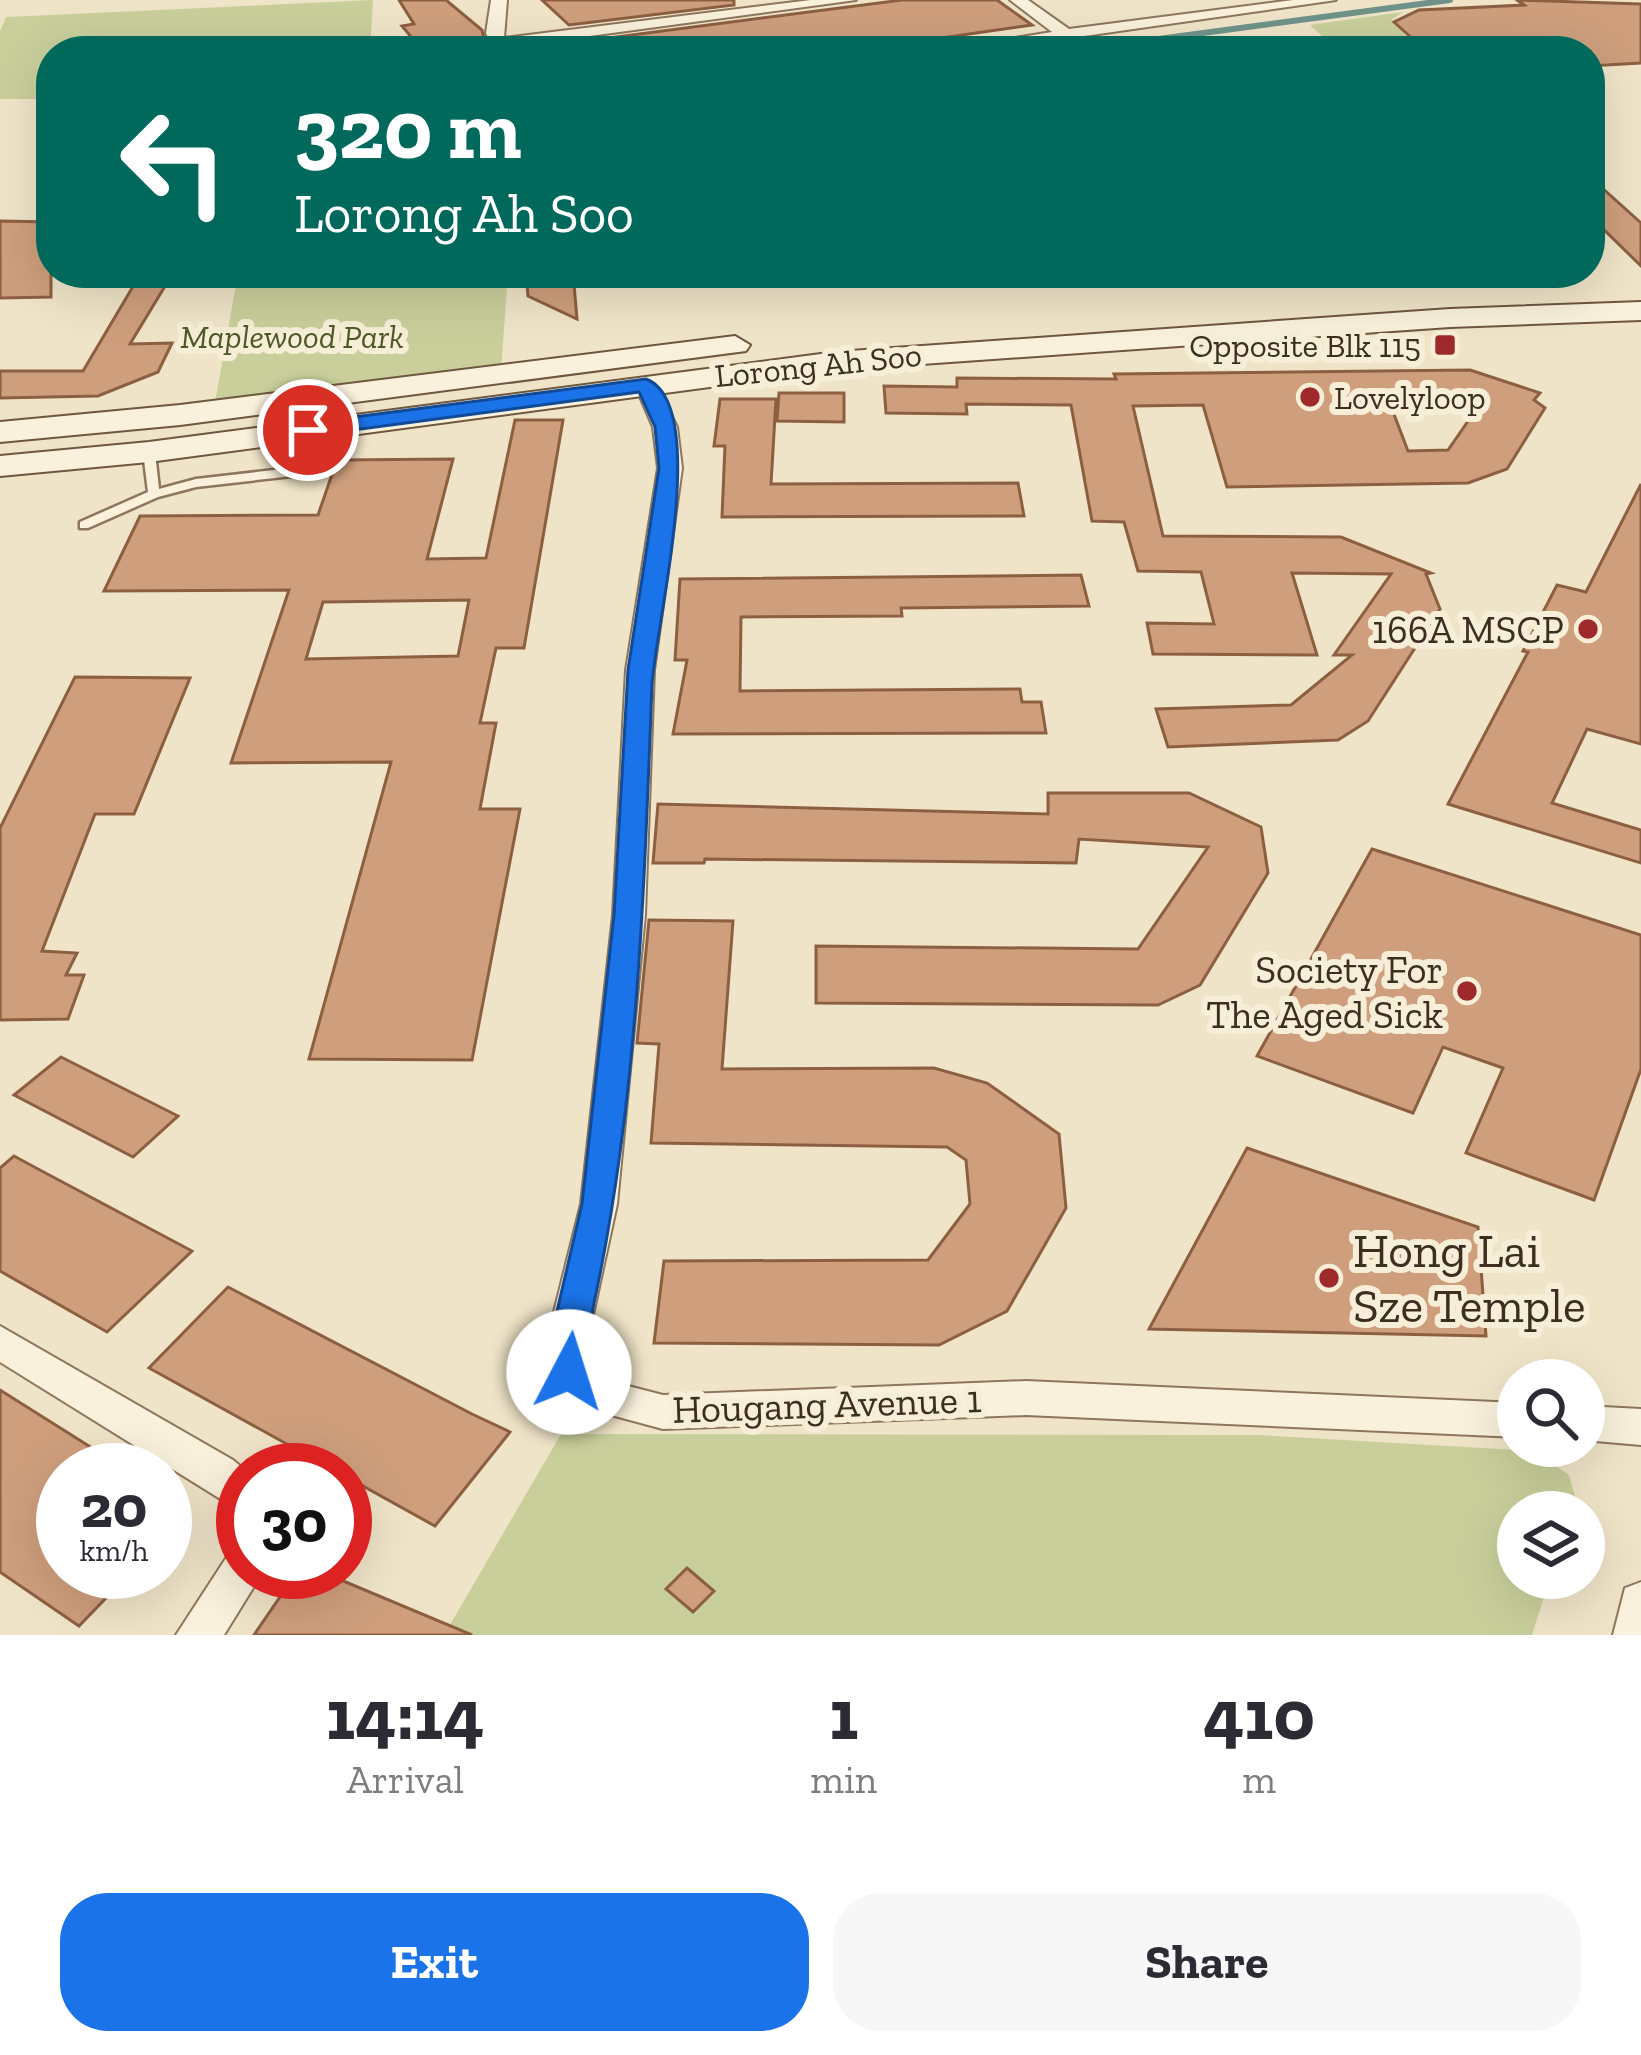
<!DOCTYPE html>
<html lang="en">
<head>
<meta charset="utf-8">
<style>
  :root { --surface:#fff; --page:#f7f7f7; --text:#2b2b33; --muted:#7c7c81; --accent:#1a73e8 }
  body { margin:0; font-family:"Zilla Slab",serif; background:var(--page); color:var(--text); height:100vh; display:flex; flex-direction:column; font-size:45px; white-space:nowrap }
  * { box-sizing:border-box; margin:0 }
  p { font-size:39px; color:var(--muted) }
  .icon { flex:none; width:66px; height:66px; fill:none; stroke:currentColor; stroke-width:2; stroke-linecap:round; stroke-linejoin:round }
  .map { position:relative; height:1635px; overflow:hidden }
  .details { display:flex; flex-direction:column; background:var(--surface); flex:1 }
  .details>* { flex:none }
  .banner { position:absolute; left:36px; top:36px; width:1569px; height:252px; border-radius:48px; box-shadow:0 12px 48px #0002; background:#00695c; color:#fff; overflow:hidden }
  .fabs { position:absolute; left:1497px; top:1359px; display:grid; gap:24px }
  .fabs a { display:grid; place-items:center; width:108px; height:108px; border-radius:50%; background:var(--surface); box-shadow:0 12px 48px #0002; font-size:60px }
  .speed { position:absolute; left:36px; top:1443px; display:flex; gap:24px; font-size:60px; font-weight:700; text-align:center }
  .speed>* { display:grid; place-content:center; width:156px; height:156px; border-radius:50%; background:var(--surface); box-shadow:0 12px 48px #0002; line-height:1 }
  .speed small { font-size:30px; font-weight:400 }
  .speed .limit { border:18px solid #d22; background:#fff; color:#111 }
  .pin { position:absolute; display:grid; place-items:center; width:102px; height:102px; color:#fff; margin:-51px; border:6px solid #fff; border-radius:50%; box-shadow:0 3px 12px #0007 }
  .me { position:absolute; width:132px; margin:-66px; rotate:5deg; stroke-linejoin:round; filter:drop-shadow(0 0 9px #0008) }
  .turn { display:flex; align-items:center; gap:42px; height:252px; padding:0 60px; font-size:54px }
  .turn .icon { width:156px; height:156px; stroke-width:2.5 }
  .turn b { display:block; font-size:84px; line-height:102px }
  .eta { display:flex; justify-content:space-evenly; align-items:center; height:204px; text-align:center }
  .eta b { font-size:72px; font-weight:700; line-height:84px }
  .button { display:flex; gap:24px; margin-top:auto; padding:24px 60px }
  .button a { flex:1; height:138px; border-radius:48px; background:var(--accent); color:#fff; font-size:48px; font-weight:700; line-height:138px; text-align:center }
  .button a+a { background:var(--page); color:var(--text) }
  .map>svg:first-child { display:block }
  .green { fill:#c9cf9b }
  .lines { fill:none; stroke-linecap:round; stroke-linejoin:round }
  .stream { stroke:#6f938a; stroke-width:6 }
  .building { fill:#cf9f7d; stroke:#8d5f41; stroke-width:3; fill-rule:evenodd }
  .service-casing { stroke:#8d765c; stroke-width:5 }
  .minor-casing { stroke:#8d765c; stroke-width:4 }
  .secondary-casing { stroke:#6f573f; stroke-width:4 }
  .service { fill:#faf1dc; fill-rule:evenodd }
  .minor { fill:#faf1dc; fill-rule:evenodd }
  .secondary { fill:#faf1dc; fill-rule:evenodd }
  .route { fill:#1a73e8; stroke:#114b97; stroke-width:3 }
  .poi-dot { fill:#9e2a2b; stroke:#f7eed8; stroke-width:4.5 }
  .labels { text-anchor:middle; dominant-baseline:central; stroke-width:12; stroke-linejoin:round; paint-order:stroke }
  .far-park-label { font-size:33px; font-style:italic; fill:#4d5a26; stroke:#f7eed8 }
  .far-poi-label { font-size:33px; fill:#3d2e20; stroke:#f7eed8; text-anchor:end }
  .far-street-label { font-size:33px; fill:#3d2e20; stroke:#f7eed8 }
  .poi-label { font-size:39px; fill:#3d2e20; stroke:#f7eed8; text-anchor:end }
  .street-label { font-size:39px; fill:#3d2e20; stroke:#f7eed8 }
  .near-poi-label { font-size:48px; fill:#3d2e20; stroke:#f7eed8; text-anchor:start }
</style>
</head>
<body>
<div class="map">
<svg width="1641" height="1635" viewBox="0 0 1641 1635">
  <rect width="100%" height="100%" fill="#f0e4c8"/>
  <g class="green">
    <path d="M373,0L370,51H51V99H0V31L6,17Z"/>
    <path d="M1403,12L1391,20L1410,40L1330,43L1310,25Z"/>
    <path d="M238,273H508L501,371L214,408Z"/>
    <path d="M561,1434L1258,1435L1534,1451L1569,1475L1576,1500L1572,1512H1518V1578H1550L1532,1635H444Z"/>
  </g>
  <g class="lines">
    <path class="stream" d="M1069,51L1450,0"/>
  </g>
  <g class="building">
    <path d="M399,0H446L482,30L485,43L423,51L402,26L414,24Z"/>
    <path d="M542,0H734V5L569,25Z"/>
    <path d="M902,0H997L1032,25L878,47L883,51H596L585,41Z"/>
    <path d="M1517,0L1641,4V63L1590,66V51H1426L1394,22L1419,10L1524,5Z"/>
    <path d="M1590,177L1641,223V266L1590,216Z"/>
    <path d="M0,221L51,222V297L0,298Z"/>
    <path d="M141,273H173L130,344L172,343L158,372L98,396L0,398V371H83Z"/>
    <path d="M526,273H573L577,319L528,296Z"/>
    <path d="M1470,370L1540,393L1534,400L1545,408L1507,469L1468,483L1227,487L1203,405L1133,406L1163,536L1341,537L1431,573L1426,574L1440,609L1368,721L1338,740L1168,747L1156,709L1291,705L1352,655H1334L1391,574L1292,573L1317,655L1153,654L1147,623L1214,624L1201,572L1138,571L1124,522L1092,521L1071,405L966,404L967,414L886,413L884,386L957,387V378L1116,379L1114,374ZM1387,396L1484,398L1448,450L1408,451Z"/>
    <path d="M779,393H844V422L777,421Z"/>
    <path d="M720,399H776L771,484L1018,483L1024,516L722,517L725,446H714Z"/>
    <path d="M515,420H563L524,648H496L480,723H496L480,809H520L472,1060L309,1059L391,762L231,763L289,590L104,591L140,516L318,515L337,460L453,459L427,559L486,558ZM469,600L458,656L306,659L323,602Z"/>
    <path d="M1641,484V744L1587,729L1552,803L1641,830V863L1448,804L1528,652L1523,651L1557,585L1586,592Z"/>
    <path d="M1081,575L1089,606L901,608L902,616L741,617L740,691L1020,689L1022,702H1041L1046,733L673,734L687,660H675L680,579Z"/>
    <path d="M75,677L190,678L134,814H95L42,951L77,953L66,975H84L68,1019L0,1020V828Z"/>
    <path d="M1048,793H1189L1261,827L1268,873L1200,985L1158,1005L816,1003V946L1138,949L1208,847L1079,839L1076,863L705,859L704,863H653L658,804L1048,814Z"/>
    <path d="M1372,849L1641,935V1069L1594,1200L1466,1153L1503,1068L1443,1047L1413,1113L1257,1056Z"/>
    <path d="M649,920L733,921L722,1069L934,1068L987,1083L1059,1134L1066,1208L1007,1311L939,1345L654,1343L664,1261L928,1260L970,1204L966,1160L947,1147L651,1143L659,1044L637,1043Z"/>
    <path d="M61,1057L178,1116L133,1157L14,1095Z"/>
    <path d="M1247,1148L1478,1227L1486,1336L1149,1329Z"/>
    <path d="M14,1156L38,1169L192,1251L107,1332L0,1271V1168Z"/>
    <path d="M228,1287L472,1414L510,1432L435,1526L345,1476V1470H334L149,1368Z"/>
    <path d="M0,1390L127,1470H63V1572H131L79,1626L0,1572Z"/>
    <path d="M687,1568L714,1591L693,1612L666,1589Z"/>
    <path d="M297,1572H322L472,1635H254Z"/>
  </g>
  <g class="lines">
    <g class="service-casing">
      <path id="service" d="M149,448L155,452L159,489L196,479L292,468L298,472L292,476L196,487L158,497L88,528H80V522L148,492L143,452Z"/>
    </g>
    <g class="minor-casing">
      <g id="minor">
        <path d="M491,0H507L504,38L811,0H856L508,47L509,51H493L486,33Z"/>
        <path d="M1010,0H1028L1069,29L1293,0H1336L979,51H934L1052,32Z"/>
        <path d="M646,378L657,385L677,427L682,468L654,670L645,915L617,1204L591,1324L589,1367L601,1379L663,1395L1026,1381L1518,1403V1437L1026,1415L663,1429L574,1405L555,1384L549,1372L551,1324L581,1204L613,915L626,670L658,468L653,427L635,385Z"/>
        <path d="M0,1326L233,1460L245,1470L243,1513L0,1362Z"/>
        <path d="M1584,1406L1641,1409V1445L1584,1440Z"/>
        <path d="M243,1549V1572H263L224,1635H176L228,1555Z"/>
        <path d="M1641,1582V1635H1613L1625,1588Z"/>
      </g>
    </g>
    <g class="secondary-casing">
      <g id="secondary">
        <path d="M1641,302V320L1450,327L836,370L149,462L0,476V456L149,442L836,352L1450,309Z"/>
        <path d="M735,336L750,345L746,351L180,425L0,442V422L180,405Z"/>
      </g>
    </g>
    <use href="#service" class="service"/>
    <use href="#minor" class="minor"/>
    <use href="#secondary" class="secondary"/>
  </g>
  <path class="route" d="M646,379C712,404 655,627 652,685C644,891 638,1100 594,1303C588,1328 593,1360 582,1383L569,1387L556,1383L551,1372L554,1324L582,1204L614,915L628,670L659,468L655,427L639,392L308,436L297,430L308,423Z"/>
  <g class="poi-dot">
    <rect x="1433" y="333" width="24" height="24" rx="6"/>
    <circle cx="1310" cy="397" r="12"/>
    <circle cx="1588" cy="629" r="12"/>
    <circle cx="1467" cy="991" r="12"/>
    <circle cx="1329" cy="1278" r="12"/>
  </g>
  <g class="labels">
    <g class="far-park-label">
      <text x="292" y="336">Maplewood Park</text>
    </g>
    <g class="far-poi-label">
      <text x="1421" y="345">Opposite Blk 115</text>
      <text x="1334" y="397" text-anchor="start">Lovelyloop</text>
    </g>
    <g class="far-street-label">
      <text transform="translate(818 365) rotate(-6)">Lorong Ah Soo</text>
    </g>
    <g class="poi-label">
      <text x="1564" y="629">166A MSCP</text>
      <text x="1443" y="969">Society For<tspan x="1443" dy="45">The Aged Sick</tspan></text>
    </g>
    <g class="street-label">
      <text transform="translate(827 1404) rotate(-2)">Hougang Avenue 1</text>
    </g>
    <g class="near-poi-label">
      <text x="1353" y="1250">Hong Lai<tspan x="1353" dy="55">Sze Temple</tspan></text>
    </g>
  </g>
</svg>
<div class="fabs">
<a><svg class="icon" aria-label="search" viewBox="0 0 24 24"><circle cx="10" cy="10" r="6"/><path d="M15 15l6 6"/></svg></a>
<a><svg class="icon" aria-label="layers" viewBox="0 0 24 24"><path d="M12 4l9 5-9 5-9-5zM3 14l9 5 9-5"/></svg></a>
</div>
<div class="speed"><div>20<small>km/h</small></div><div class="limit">30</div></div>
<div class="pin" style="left:308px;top:430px;background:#d93025"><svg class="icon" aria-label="arrive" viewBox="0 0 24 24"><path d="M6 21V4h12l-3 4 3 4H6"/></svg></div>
<svg class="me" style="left:569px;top:1372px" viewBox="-20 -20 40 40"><circle r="19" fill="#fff"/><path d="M0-13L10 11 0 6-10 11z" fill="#1a73e8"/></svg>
<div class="banner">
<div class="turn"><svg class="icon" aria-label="left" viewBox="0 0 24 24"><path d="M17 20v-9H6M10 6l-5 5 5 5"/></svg><div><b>320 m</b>Lorong Ah Soo</div></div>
</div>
</div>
<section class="details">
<div class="eta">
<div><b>14:14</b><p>Arrival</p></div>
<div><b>1</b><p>min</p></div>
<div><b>410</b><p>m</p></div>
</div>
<div class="button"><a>Exit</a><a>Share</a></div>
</section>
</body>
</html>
